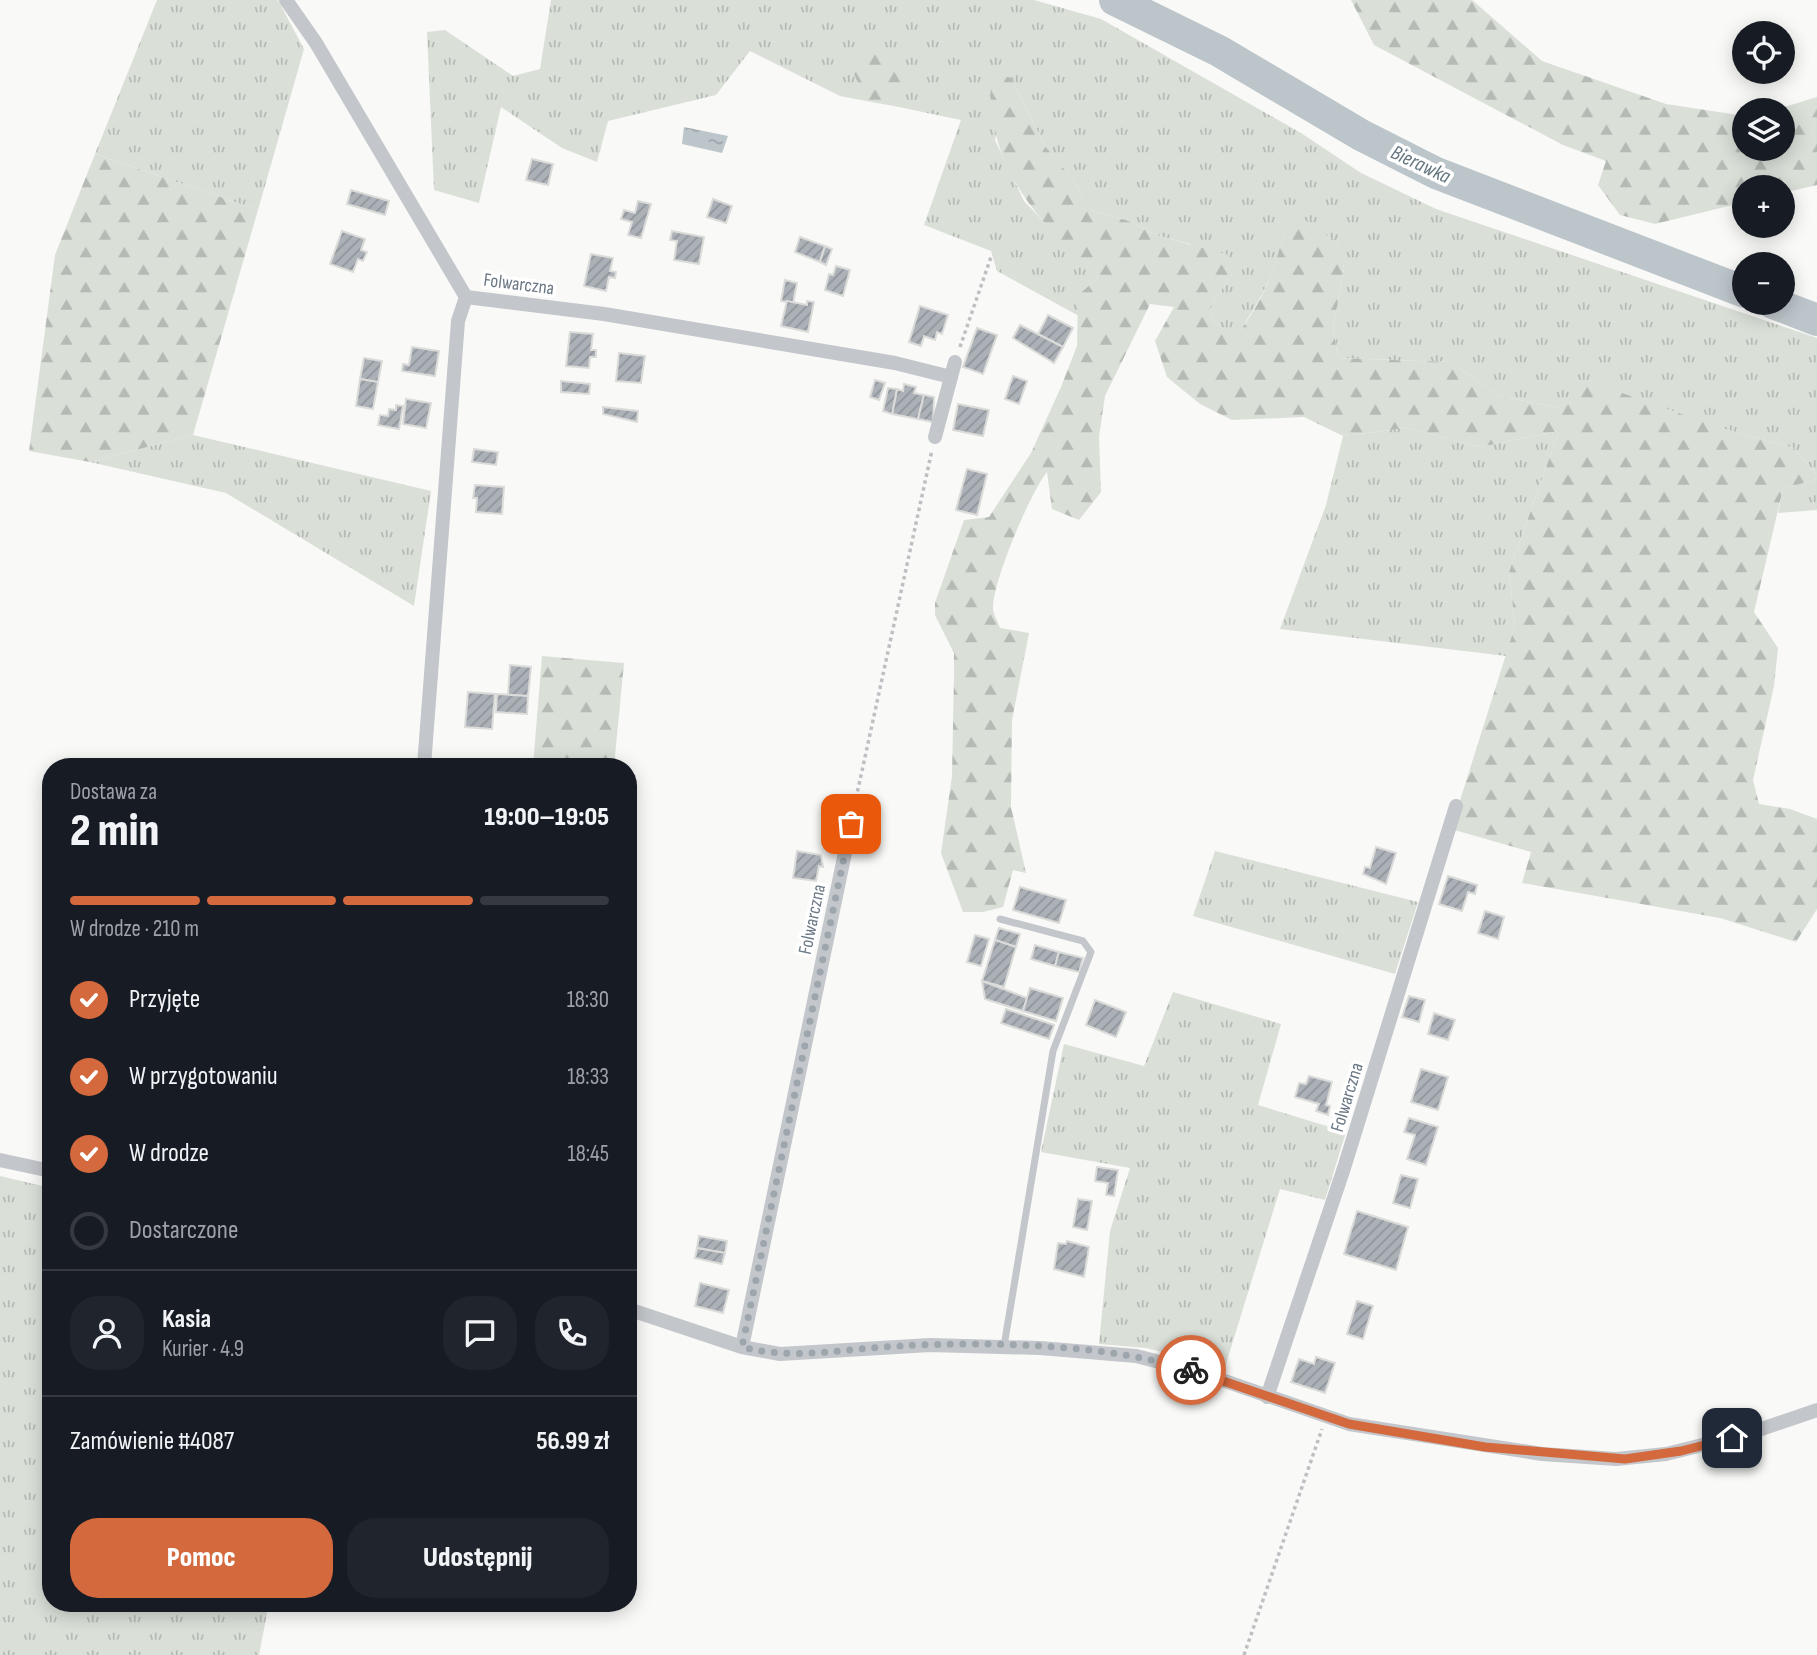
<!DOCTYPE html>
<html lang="pl">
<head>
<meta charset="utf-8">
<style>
	body { margin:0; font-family:"Sofia Sans Condensed",sans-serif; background:#20242c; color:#f1f3f6; height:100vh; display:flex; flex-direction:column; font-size:26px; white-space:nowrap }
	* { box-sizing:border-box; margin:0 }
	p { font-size:23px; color:#9ea1a6 }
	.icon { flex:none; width:38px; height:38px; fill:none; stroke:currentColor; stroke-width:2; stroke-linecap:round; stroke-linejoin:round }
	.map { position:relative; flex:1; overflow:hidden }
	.details { position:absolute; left:42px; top:758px; width:595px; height:854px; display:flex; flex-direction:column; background:#171b24; border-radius:28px; box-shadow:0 4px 18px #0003 }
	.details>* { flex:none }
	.tools { position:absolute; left:1732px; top:21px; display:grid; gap:14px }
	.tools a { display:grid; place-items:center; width:63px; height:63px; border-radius:50%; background:#171b24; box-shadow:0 4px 18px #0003; font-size:35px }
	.pin { position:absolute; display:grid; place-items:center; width:60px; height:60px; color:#fff; margin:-30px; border-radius:14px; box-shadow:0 4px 10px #0006 }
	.courier { position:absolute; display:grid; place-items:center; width:70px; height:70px; margin:-35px; border:5px solid #d3693d; border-radius:50%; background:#fff; color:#222; box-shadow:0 2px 9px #0007 }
	.summary em { font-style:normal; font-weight:800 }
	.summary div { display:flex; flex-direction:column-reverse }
	.summary { display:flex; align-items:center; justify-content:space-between; height:119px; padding:0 28px }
	h1 { font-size:46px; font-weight:800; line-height:52px }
	.bar { display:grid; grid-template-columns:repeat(4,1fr); gap:10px 7px; align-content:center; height:84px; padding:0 28px }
	.bar i { height:9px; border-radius:5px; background:#363941 }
	.bar .on { background:#d3693d }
	.bar p { grid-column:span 4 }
	.line { display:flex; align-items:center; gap:18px; padding:0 28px; border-top:2px solid #363941 }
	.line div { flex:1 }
	.round { display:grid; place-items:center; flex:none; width:74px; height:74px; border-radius:28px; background:#20242c }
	ol { padding:0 28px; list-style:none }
	li { display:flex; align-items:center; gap:21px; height:77px }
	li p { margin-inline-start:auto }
	li .icon { padding:7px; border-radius:50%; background:#d3693d; color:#fff; stroke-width:4 }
	li:last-child { color:#9ea1a6 }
	li i { width:38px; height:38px; border:4px solid #363941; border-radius:50% }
	.action { display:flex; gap:14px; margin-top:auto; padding:14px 28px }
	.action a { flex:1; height:80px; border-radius:28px; background:#d3693d; color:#fff; font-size:28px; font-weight:800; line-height:80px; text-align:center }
	.action a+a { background:#20242c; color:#f1f3f6 }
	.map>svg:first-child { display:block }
	.grass { fill:url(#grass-tufts) }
	.forest { fill:url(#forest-firs) }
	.water { fill:url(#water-ripples) }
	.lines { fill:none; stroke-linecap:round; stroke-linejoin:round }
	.river { stroke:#bcc5ca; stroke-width:32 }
	.building { fill:url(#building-hatch); stroke:#dbdbd9; stroke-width:2 }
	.path { stroke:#bdbfc2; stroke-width:3.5; stroke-dasharray:3.5 3.5; stroke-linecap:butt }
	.lane { stroke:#c3c6ca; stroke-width:7 }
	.street { stroke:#c3c6ca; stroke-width:14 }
	.done { stroke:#9da5ad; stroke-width:7; stroke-dasharray:0 12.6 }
	.route { stroke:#d3693d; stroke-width:9 }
	.labels { text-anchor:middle; stroke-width:7; stroke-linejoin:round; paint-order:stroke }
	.street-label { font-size:19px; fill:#6b7885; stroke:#fff }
	.water-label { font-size:21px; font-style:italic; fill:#677780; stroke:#fff }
</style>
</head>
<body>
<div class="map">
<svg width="1817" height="1655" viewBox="0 0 1817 1655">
	<defs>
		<pattern id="grass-tufts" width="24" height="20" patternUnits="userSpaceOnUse" patternTransform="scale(1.75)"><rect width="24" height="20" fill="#dadfd8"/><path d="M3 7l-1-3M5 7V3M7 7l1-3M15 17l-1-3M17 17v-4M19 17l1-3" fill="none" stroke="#b5bab5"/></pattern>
		<pattern id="forest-firs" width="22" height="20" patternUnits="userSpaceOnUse" patternTransform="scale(1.75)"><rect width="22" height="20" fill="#dadfd8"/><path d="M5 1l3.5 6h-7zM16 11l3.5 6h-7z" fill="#b5bab5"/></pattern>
		<pattern id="water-ripples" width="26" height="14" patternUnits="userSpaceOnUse" patternTransform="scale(1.75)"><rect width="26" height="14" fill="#bcc5ca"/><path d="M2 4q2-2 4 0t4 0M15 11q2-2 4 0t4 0" fill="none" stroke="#9da5aa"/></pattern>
		<pattern id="building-hatch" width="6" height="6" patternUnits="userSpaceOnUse" patternTransform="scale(1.75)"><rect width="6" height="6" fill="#abb1b7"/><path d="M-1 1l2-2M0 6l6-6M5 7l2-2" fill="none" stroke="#8f959a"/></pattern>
	</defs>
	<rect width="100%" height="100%" fill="#f9f9f7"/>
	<!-- grass -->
	<g class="grass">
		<path d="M157,0H278L304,49L258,210L95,154Z"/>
		<path d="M551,0H1034L1101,19L1301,133L1361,173L1436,209L1817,338V475L1794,448L1724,429L1560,408L1500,396L1451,362L1338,358L1333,328L1344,268L1337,242L1284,231C1274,277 1261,299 1235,338L1214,321L1210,307L1232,274L1190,244L1159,236L1126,220L1092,211L1073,180L1045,146L1011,78L995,140L1024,201L1098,278L1078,295L1079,316L997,271L991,251L924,225L961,120L894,106L907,84L849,60L866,101L840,96L750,51L716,95L608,121L597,162L562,148L501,107L479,203L434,190L427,32L445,30L513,76L540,69Z"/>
		<path d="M1407,428L1480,447L1559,431L1509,572L1515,626L1506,656L1280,629L1326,505L1343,436Z"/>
		<path d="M193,435L431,491L414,606L226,493L90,462Z"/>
		<path d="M1817,479V510L1778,513L1783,489Z"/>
		<path d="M1215,851L1418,902L1395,974L1193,916Z"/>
		<path d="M1173,992L1281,1024L1258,1105L1346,1132L1325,1200L1280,1189L1225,1367L1146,1348L1099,1344L1110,1231L1130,1168L1041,1152L1064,1044L1144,1066Z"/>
		<path d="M0,1176L51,1188V1603H269L259,1655H0Z"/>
	</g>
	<!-- forest -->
	<g class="forest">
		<path d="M1351,0H1472L1542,61L1666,104L1745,116V149H1783V110H1775L1817,97V185L1783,193V187H1745V202L1655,224L1620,215L1598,185L1606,161L1563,145L1374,45Z"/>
		<path d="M869,42L917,73L894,106L866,101L848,60Z"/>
		<path d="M991,72L1011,78L1045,146L1073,180L1092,211L1126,220L1159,236L1229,255L1232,274L1210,307L1214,321L1235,337C1261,305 1275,271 1284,231L1305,220L1337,242L1341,255L1344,268L1333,328L1338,358L1451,362L1500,396L1560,408L1588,381L1724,429L1794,448L1817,475V479L1783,489L1754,612L1778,648L1774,686L1753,780L1759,804L1790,809L1817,819V909L1796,942L1720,918L1522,883L1531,852L1451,829L1515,626L1509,572L1559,431L1480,447L1407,428L1343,436L1304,417L1232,420L1200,404L1167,377L1155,341L1174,307L1150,304L1105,396L1099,437L1101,492L1079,520L1052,509L1047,472C1030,493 993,581 993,608C993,614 998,622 1000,628L1029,633L1012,720L1011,807L1026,873L1013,870L1003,907L983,912H963L941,853L952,776L954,676V653L935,615V603L964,520L989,517L1031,453L1061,387L1077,346L1078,295L1098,278C1035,216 985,168 991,72Z"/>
		<path d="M95,154L258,210L193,435L90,462L29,451L55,255Z"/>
		<path d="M542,656L624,663L614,766H533Z"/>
	</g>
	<!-- water -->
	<path class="water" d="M684,127L728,136L722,153L682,144Z"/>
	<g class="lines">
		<!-- river -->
		<g class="river">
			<path d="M1115,0L1219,51L1361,135L1436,173L1745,292"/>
			<path d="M1773,303L1817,320"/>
		</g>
	</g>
	<!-- building -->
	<g class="building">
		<path d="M532,159L553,164L548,185L526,180Z"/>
		<path d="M351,190L389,201L385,215L347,204Z"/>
		<path d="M713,199L732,206L726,223L707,217Z"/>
		<path d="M638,201L651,204L641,238L628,235L632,222L621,219L624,210L635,213Z"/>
		<path d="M342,231L365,239L361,250L367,252L363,261L358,259L353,272L330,264Z"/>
		<path d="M672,231L704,237L699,264L674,260L677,241L670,240Z"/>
		<path d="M800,237L825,246L820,262L795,252Z"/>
		<path d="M825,246L832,249L826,265L820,262Z"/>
		<path d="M591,254L613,258L610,271L616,272L615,278L609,277L606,291L584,286Z"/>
		<path d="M836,266L850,270L843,296L825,290L829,274L833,275Z"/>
		<path d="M785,280L797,283L793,303L781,301Z"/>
		<path d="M807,301L814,302L808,332L781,326L787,301L807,305Z"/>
		<path d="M920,306L948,315L942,334L937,332L935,340L924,336L921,346L909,342Z"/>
		<path d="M1048,315L1073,328L1063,347L1038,334Z"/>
		<path d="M1020,325L1063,347L1054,363L1013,338Z"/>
		<path d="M977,328L997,335L983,374L963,367Z"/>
		<path d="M570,332L593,334L591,350H596V357H590L589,368L566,366Z"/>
		<path d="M412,347L439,351L435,376L402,371L403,364L409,365Z"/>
		<path d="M619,353L645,356L641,383L616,381Z"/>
		<path d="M364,358L382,361L378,382L360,379Z"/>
		<path d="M1013,376L1027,381L1019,404L1005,399Z"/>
		<path d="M360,379L378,382L373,409L356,406Z"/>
		<path d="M875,380L885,383L879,400L870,397Z"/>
		<path d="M561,381L590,384L589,394L561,392Z"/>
		<path d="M904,384L916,387L914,393L924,395L918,419L892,414L897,389L903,391Z"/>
		<path d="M888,388L897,389L892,414L883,411Z"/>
		<path d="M924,395L934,397L933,422L918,419Z"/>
		<path d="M406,399L431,403L426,428L403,424Z"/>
		<path d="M958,404L989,410L983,436L953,430Z"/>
		<path d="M396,405L403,406L399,429L378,425L380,415L388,416L389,409L396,410Z"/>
		<path d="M603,407L638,411L637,422L603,414Z"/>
		<path d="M474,449L498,452L496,465L472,462Z"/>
		<path d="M967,469L987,474L977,515L956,510Z"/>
		<path d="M475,485L504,487L502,514L476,512L477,498H473Z"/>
		<path d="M510,665L531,667L528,696L508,695Z"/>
		<path d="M468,692L495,694L492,729L465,727Z"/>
		<path d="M497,694L528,696L527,714L496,712Z"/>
		<path d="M1376,847L1396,853L1386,884L1363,874L1365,867L1370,868Z"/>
		<path d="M797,851L821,855L823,867L819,866L816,881L793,878Z"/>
		<path d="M1448,876L1477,885L1475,894L1468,892L1462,911L1439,904Z"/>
		<path d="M1020,887L1066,900L1059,923L1013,910Z"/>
		<path d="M1485,911L1504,917L1498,939L1478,933Z"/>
		<path d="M999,928L1020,934L1016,947L995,940Z"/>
		<path d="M975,935L989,939L981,966L967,962Z"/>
		<path d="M995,940L1016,947L1004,987L982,981Z"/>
		<path d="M1035,945L1059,952L1055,966L1031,959Z"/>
		<path d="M1059,952L1083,958L1079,972L1055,966Z"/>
		<path d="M982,981L1027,998L1023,1011L985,999Z"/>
		<path d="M1030,988L1063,998L1056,1021L1023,1011Z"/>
		<path d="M1409,996L1425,1000L1419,1022L1402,1017Z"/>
		<path d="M1095,1000L1126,1012L1116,1037L1086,1025Z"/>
		<path d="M1006,1009L1054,1025L1049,1039L1001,1023Z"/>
		<path d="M1434,1013L1455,1020L1448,1040L1428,1034Z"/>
		<path d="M1421,1069L1448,1077L1438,1110L1411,1102Z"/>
		<path d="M1309,1076L1332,1082L1326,1105L1330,1106L1328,1115L1316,1111L1319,1104L1295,1097L1299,1083L1306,1084Z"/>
		<path d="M1409,1118L1438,1127L1426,1165L1407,1159L1415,1135L1404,1132Z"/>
		<path d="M1097,1167L1118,1170L1114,1196L1106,1195L1108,1183L1095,1181Z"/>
		<path d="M1401,1175L1418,1179L1410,1208L1393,1203Z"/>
		<path d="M1078,1199L1092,1201L1087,1230L1073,1227Z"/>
		<path d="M1357,1211L1408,1227L1396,1270L1344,1254Z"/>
		<path d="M699,1236L727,1241L725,1253L697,1248Z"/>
		<path d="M1067,1241L1089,1247L1084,1277L1054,1269L1058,1243L1066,1244Z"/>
		<path d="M697,1248L725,1253L722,1264L695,1258Z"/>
		<path d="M700,1283L729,1290L723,1313L695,1306Z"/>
		<path d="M1357,1301L1373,1306L1363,1339L1347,1334Z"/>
		<path d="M1316,1357L1335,1363L1325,1393L1291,1382L1299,1359L1314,1364Z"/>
	</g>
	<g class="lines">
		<!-- path -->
		<g class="path">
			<path d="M960,347L991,257"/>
			<path d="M853,812L932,450"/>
			<path d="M1244,1655L1322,1429"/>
		</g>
		<!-- lane -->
		<path class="lane" d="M1000,919L1083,941L1091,952L1053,1051L1004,1346"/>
		<!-- street -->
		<g class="street">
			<path d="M286,0L316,43L466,297"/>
			<path d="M935,437L955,362"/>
			<path d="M424,766L458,321L466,297L604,314L895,363L951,377"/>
			<path d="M0,1160L51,1171"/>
			<path d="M628,1309L742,1347L780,1354L930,1345L1040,1348L1136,1356L1199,1372L1349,1424L1542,1454L1616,1459L1666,1454L1747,1434L1817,1410"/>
			<path d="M742,1347L851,824"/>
			<path d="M1267,1397L1344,1168L1456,806"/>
		</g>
	</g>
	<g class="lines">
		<!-- done -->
		<path class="done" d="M851,824L742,1347C795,1361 847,1348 900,1346C990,1341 1105,1344 1191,1370"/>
		<!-- route -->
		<path class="route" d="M1191,1370L1349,1424L1485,1447L1625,1459L1681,1451L1732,1438"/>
	</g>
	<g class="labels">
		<!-- street labels -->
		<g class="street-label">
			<text transform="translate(519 283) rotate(7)" y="7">Folwarczna</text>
			<text transform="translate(811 919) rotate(-78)" y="7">Folwarczna</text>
			<text transform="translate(1346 1097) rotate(-73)" y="7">Folwarczna</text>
		</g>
		<!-- water labels -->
		<g class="water-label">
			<text transform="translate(1421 164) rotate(25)" y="7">Bierawka</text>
		</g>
	</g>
</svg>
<div class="tools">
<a><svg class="icon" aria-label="locate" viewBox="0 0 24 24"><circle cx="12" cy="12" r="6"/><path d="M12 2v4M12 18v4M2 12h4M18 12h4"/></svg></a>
<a><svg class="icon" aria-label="layers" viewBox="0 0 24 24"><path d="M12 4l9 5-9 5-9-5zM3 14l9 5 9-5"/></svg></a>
<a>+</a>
<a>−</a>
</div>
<div class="pin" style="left:851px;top:824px;background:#ea580c"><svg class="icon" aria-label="bag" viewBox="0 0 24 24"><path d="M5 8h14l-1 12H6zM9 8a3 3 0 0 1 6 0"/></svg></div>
<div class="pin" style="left:1732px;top:1438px;background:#1f2937"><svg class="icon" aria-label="home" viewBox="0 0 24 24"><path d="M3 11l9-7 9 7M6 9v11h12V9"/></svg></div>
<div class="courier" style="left:1191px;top:1370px"><svg class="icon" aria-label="bike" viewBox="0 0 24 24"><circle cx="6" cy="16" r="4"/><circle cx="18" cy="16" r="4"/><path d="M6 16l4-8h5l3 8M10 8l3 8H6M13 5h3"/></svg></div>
<section class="details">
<div class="summary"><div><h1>2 min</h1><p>Dostawa za</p></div><em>19:00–19:05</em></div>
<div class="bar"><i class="on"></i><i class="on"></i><i class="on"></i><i></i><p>W drodze · 210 m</p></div>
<ol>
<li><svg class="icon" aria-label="check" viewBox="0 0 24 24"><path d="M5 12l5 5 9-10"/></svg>Przyjęte<p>18:30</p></li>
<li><svg class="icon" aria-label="check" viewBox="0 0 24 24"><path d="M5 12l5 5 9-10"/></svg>W przygotowaniu<p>18:33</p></li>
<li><svg class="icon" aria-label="check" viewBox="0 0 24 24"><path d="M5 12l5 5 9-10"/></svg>W drodze<p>18:45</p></li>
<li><i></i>Dostarczone</li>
</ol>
<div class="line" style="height:126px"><a class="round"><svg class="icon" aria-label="person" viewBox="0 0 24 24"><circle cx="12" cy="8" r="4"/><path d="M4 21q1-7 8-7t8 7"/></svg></a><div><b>Kasia</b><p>Kurier · 4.9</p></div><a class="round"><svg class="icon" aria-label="chat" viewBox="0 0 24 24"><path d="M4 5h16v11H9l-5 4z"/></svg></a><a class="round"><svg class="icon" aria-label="phone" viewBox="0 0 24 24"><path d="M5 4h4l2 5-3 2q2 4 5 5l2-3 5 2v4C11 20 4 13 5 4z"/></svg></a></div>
<div class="line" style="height:91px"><div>Zamówienie #4087</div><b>56.99 zł</b></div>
<div class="action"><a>Pomoc</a><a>Udostępnij</a></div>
</section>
</div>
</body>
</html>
